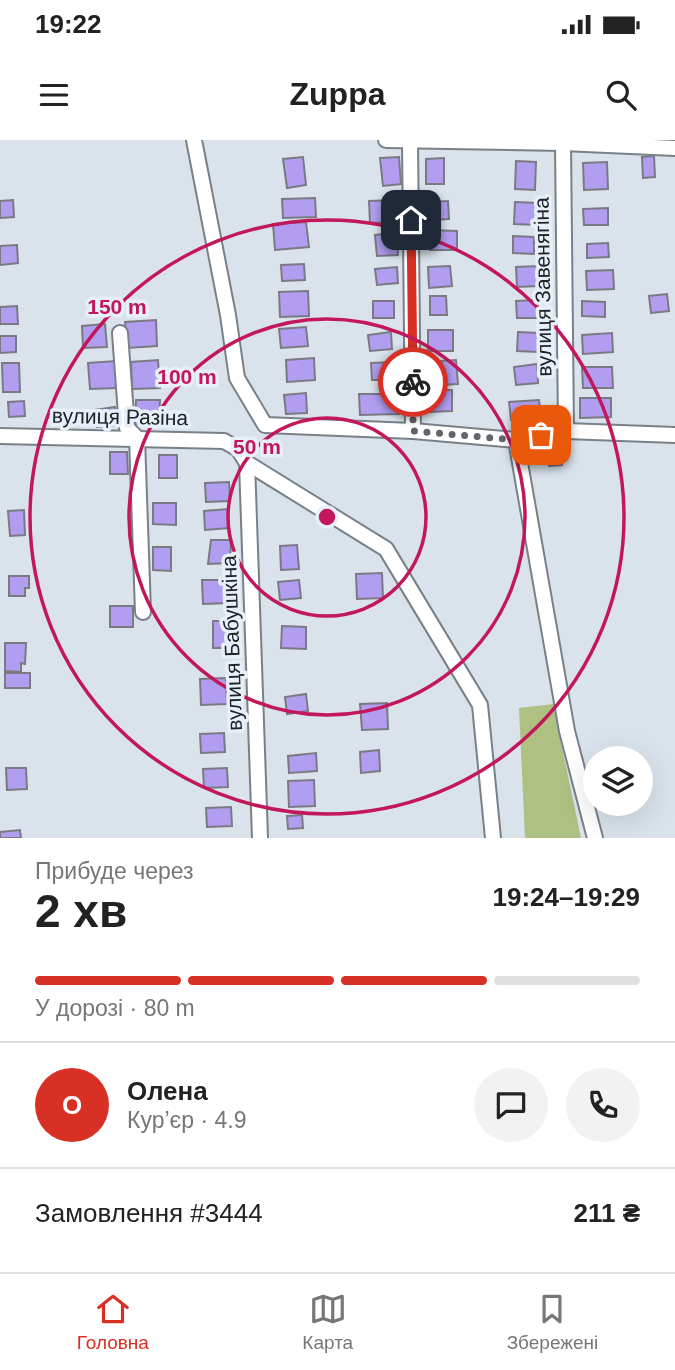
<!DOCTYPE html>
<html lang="uk">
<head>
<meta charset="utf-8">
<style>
	body { margin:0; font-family:Helvetica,sans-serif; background:#f2f2f2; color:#222; height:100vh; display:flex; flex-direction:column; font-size:26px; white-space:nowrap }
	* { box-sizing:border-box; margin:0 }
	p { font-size:23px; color:#767676 }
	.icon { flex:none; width:38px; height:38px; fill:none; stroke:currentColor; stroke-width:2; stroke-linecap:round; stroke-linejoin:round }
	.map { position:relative; height:698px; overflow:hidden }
	.panel { display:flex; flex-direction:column; background:#fff; flex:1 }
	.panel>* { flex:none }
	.buttons { position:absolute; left:583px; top:606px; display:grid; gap:14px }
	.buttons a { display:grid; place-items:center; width:70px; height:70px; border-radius:50%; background:#fff; box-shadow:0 7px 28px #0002; font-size:35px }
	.pin { position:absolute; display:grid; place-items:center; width:60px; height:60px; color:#fff; margin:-30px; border-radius:14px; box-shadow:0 4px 10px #0006 }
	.courier { position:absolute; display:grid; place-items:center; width:70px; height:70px; margin:-35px; border:5px solid #d93025; border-radius:50%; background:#fff; color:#222; box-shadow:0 2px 9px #0007 }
	.headline em { font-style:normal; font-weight:600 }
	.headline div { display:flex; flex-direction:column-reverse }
	.headline { display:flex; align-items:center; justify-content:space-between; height:119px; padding:0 35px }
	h1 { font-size:46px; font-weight:600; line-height:52px }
	.bar { display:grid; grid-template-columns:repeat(4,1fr); gap:10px 7px; align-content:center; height:84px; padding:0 35px }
	.bar i { height:9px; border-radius:5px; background:#e0e0e0 }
	.bar .on { background:#d93025 }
	.bar p { grid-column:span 4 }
	.line { display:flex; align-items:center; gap:18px; padding:0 35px; border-top:2px solid #e0e0e0 }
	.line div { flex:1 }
	.round { display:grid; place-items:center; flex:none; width:74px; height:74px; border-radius:37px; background:#f2f2f2 }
	.status { display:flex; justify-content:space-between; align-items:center; height:49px; padding:0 35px; background:#fff; direction:ltr }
	.status svg { height:19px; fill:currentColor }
	header { display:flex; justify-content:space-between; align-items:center; height:91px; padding:0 35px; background:#fff; font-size:32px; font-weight:600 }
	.tab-bar { display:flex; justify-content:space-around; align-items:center; height:98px; border-top:2px solid #e0e0e0; background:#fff; font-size:19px; color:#767676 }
	.tab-bar a { display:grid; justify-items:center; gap:4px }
	.tab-bar .on { color:#d93025 }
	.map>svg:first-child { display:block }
	.green { fill:#afc083 }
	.building { fill:#b19ef1; stroke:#7b7984; stroke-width:2 }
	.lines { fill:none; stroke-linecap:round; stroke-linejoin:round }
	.minor-casing { stroke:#788088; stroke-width:18 }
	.minor { stroke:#fff; stroke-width:14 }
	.done { stroke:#61666b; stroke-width:7; stroke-dasharray:0 12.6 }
	.route { stroke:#d93025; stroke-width:9 }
	.ring { fill:none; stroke:#c2185b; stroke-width:3.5 }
	.labels { text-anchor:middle; stroke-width:7; stroke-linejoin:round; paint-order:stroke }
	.street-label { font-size:21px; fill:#202326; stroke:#e7f0f9 }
	.centre { fill:#c2185b; stroke:#e7f0f9; stroke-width:3.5 }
	.ring-label { font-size:21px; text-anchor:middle; font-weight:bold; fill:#c2185b; stroke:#e7f0f9; stroke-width:7; stroke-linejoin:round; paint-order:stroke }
</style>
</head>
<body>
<div class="status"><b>19:22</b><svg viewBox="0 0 49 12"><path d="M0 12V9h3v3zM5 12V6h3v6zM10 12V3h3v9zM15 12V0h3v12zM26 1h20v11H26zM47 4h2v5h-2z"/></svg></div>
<header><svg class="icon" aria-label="menu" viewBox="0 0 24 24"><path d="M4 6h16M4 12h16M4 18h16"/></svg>Zuppa<svg class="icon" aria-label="search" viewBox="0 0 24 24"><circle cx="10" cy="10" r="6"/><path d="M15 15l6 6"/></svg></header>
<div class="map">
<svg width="675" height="698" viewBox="0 0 675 698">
	<rect width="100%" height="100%" fill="#dae3ec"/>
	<!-- green -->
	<path class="green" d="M553,564L581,698H525L519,568Z"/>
	<!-- building -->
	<g class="building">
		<path d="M654,16L655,37L643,38L642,17Z"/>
		<path d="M303,17L306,45L287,48L283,19Z"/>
		<path d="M399,17L401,44L383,46L380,18Z"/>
		<path d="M444,18V44H426V19Z"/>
		<path d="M516,21L536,22L535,50L515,49Z"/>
		<path d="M607,22L608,49L584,50L583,23Z"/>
		<path d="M315,58L316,77L283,78L282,59Z"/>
		<path d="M13,60L14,77L0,78V61Z"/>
		<path d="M394,60V82L370,83L369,61Z"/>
		<path d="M448,61L449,79L430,80L429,62Z"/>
		<path d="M515,62L538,63L537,85L514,84Z"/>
		<path d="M608,68V85H584L583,69Z"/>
		<path d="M306,82L309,107L275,110L273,84Z"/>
		<path d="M431,90L457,91V110H430Z"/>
		<path d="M397,93L398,115L377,116L375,95Z"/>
		<path d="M513,96L534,97V114L513,113Z"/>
		<path d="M608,103L609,117L587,118V104Z"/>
		<path d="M17,105L18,123L0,125V106Z"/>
		<path d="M304,124L305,140L282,141L281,125Z"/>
		<path d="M450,126L452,146L429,148L428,127Z"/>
		<path d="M538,126V146L517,147L516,127Z"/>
		<path d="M397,127L398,143L377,145L375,129Z"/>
		<path d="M613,130L614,149L587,150L586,131Z"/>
		<path d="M308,151L309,176L280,177L279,152Z"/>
		<path d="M667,154L669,171L651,173L649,156Z"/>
		<path d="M430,156H446L447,175H430Z"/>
		<path d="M538,160V178H517L516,161Z"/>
		<rect x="373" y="161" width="21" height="17"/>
		<path d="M582,161L605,162V177L582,176Z"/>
		<path d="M17,166L18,184H0V167Z"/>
		<path d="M156,180L157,206L127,208L125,182Z"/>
		<path d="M105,184L107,207L83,208L82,186Z"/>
		<path d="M306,187L308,206L281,208L279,189Z"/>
		<rect x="428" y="190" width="25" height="21"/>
		<path d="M391,192L392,209L370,211L368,195Z"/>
		<path d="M518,192L539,193L538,212L517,211Z"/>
		<path d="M612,193L613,212L583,214L582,195Z"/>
		<path d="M0,196H16V212L0,213Z"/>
		<path d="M314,218L315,240L287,242L286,220Z"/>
		<path d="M158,220L160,248L132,249L131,222Z"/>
		<path d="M456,220L458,244L426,246L424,222Z"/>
		<path d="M116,221L118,248L90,249L88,223Z"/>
		<path d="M394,222V240H372L371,223Z"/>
		<path d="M2,223H19L20,252H3Z"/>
		<path d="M537,224L538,243L516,245L514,227Z"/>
		<path d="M582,227H612L613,248H583Z"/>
		<path d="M427,250H452V271L427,272Z"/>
		<path d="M306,253L307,273L286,274L284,255Z"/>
		<path d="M359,254H399V274L360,275Z"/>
		<path d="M580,258H611V277L580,278Z"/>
		<path d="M136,260H160L159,285L135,284Z"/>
		<path d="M539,260L541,278L511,280L509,262Z"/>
		<path d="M24,261L25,276L9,277L8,262Z"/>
		<path d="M115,267L118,285L97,287L94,270Z"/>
		<path d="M561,308L562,325L549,326L548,309Z"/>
		<path d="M110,312H127L128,334H110Z"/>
		<rect x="159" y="315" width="18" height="23"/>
		<path d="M229,342L230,361L206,362L205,343Z"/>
		<path d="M153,363H176V385L153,384Z"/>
		<path d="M228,369L229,388L205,390L204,371Z"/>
		<path d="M24,370L25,395L10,396L8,371Z"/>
		<path d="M211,400H231L230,423L208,424Z"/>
		<path d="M297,405L299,429L281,430L280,406Z"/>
		<path d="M153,407H171V431L153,430Z"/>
		<path d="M382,433L383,458L357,459L356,434Z"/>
		<path d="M9,436H29V448H25V456H9Z"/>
		<path d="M202,440H230V463L203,464Z"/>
		<path d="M299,440L301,458L280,460L278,442Z"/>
		<rect x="110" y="466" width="23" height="21"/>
		<rect x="213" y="481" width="22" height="27"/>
		<path d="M282,486L306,487V509L281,508Z"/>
		<path d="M5,503H26L25,524L21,523V532L5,531Z"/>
		<rect x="5" y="533" width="25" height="15"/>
		<path d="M226,538L227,564L201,565L200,539Z"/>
		<path d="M306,554L308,571L287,574L285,557Z"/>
		<path d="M387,563L388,589L362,590L360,564Z"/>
		<path d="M224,593L225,612L201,613L200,594Z"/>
		<path d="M379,610L380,631L361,633L360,612Z"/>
		<path d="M316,613L317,631L289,633L288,616Z"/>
		<path d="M6,628H26L27,649L7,650Z"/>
		<path d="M227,628L228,647L204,648L203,629Z"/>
		<path d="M314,640L315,666L289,667L288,641Z"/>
		<path d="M231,667L232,686L207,687L206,668Z"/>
		<path d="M302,675L303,688L288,689L287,676Z"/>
		<path d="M20,690L21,698H0V692Z"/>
	</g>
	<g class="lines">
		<!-- minor casing -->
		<g class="minor-casing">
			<g id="minor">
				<path d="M194,0L228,175L237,238L265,285L413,291L516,300L566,291L675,295"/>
				<path d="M386,0L563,3L675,8"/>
				<path d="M410,1L413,291"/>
				<path d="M563,3L566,291"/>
				<path d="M120,193L127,288L137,298L143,472"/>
				<path d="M0,296L224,301L238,309L247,323L260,698"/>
				<path d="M516,300L567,591L595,698"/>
				<path d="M247,323L386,409L480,565L493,698"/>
			</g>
		</g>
		<!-- minor -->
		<use href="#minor" class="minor"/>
	</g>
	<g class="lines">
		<!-- done -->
		<path class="done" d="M413,242V291L516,300L541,295"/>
		<!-- route -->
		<path class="route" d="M411,80L413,242"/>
	</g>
	<!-- distance rings -->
	<g class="ring">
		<circle cx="327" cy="377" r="99"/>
		<circle cx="327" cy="377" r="198"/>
		<circle cx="327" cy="377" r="297"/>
	</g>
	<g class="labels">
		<!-- street labels -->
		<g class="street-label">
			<text transform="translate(543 147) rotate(-91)" y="7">вулиця Завенягіна</text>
			<text transform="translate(120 277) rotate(1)" y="7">вулиця Разіна</text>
			<text transform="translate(232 503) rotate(-92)" y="7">вулиця Бабушкіна</text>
		</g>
	</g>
	<circle cx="327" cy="377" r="10" class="centre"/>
	<g class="ring-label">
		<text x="117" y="174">150 m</text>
		<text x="187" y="244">100 m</text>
		<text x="257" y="314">50 m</text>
	</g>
</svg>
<div class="buttons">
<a><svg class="icon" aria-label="layers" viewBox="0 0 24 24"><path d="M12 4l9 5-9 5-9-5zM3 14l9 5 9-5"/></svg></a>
</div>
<div class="pin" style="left:541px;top:295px;background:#ea580c"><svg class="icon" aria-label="bag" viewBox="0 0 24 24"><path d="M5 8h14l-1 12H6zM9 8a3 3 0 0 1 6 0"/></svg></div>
<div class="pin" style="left:411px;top:80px;background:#1f2937"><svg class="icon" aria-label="home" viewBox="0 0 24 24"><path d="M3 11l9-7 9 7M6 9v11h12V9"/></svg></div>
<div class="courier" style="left:413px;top:242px"><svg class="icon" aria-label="bike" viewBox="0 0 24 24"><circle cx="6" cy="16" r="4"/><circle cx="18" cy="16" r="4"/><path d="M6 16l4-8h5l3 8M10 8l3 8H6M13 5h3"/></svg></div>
</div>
<section class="panel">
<div class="headline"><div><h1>2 хв</h1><p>Прибуде через</p></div><em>19:24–19:29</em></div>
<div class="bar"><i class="on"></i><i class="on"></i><i class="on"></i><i></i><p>У дорозі · 80 m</p></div>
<div class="line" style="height:126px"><b class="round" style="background:#d93025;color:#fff">О</b><div><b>Олена</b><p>Кур’єр · 4.9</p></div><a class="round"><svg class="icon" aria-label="chat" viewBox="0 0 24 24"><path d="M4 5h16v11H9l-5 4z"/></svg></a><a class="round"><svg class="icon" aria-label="phone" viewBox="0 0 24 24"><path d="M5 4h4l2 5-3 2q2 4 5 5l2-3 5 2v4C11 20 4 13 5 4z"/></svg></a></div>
<div class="line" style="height:91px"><div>Замовлення #3444</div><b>211 ₴</b></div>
</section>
<nav class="tab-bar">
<a class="on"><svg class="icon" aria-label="home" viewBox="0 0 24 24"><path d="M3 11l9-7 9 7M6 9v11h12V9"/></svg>Головна</a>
<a><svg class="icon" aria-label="map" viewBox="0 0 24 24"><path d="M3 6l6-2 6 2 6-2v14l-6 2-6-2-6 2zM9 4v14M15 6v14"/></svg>Карта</a>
<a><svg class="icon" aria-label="saved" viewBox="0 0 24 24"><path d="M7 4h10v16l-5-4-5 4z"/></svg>Збережені</a>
</nav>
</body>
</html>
